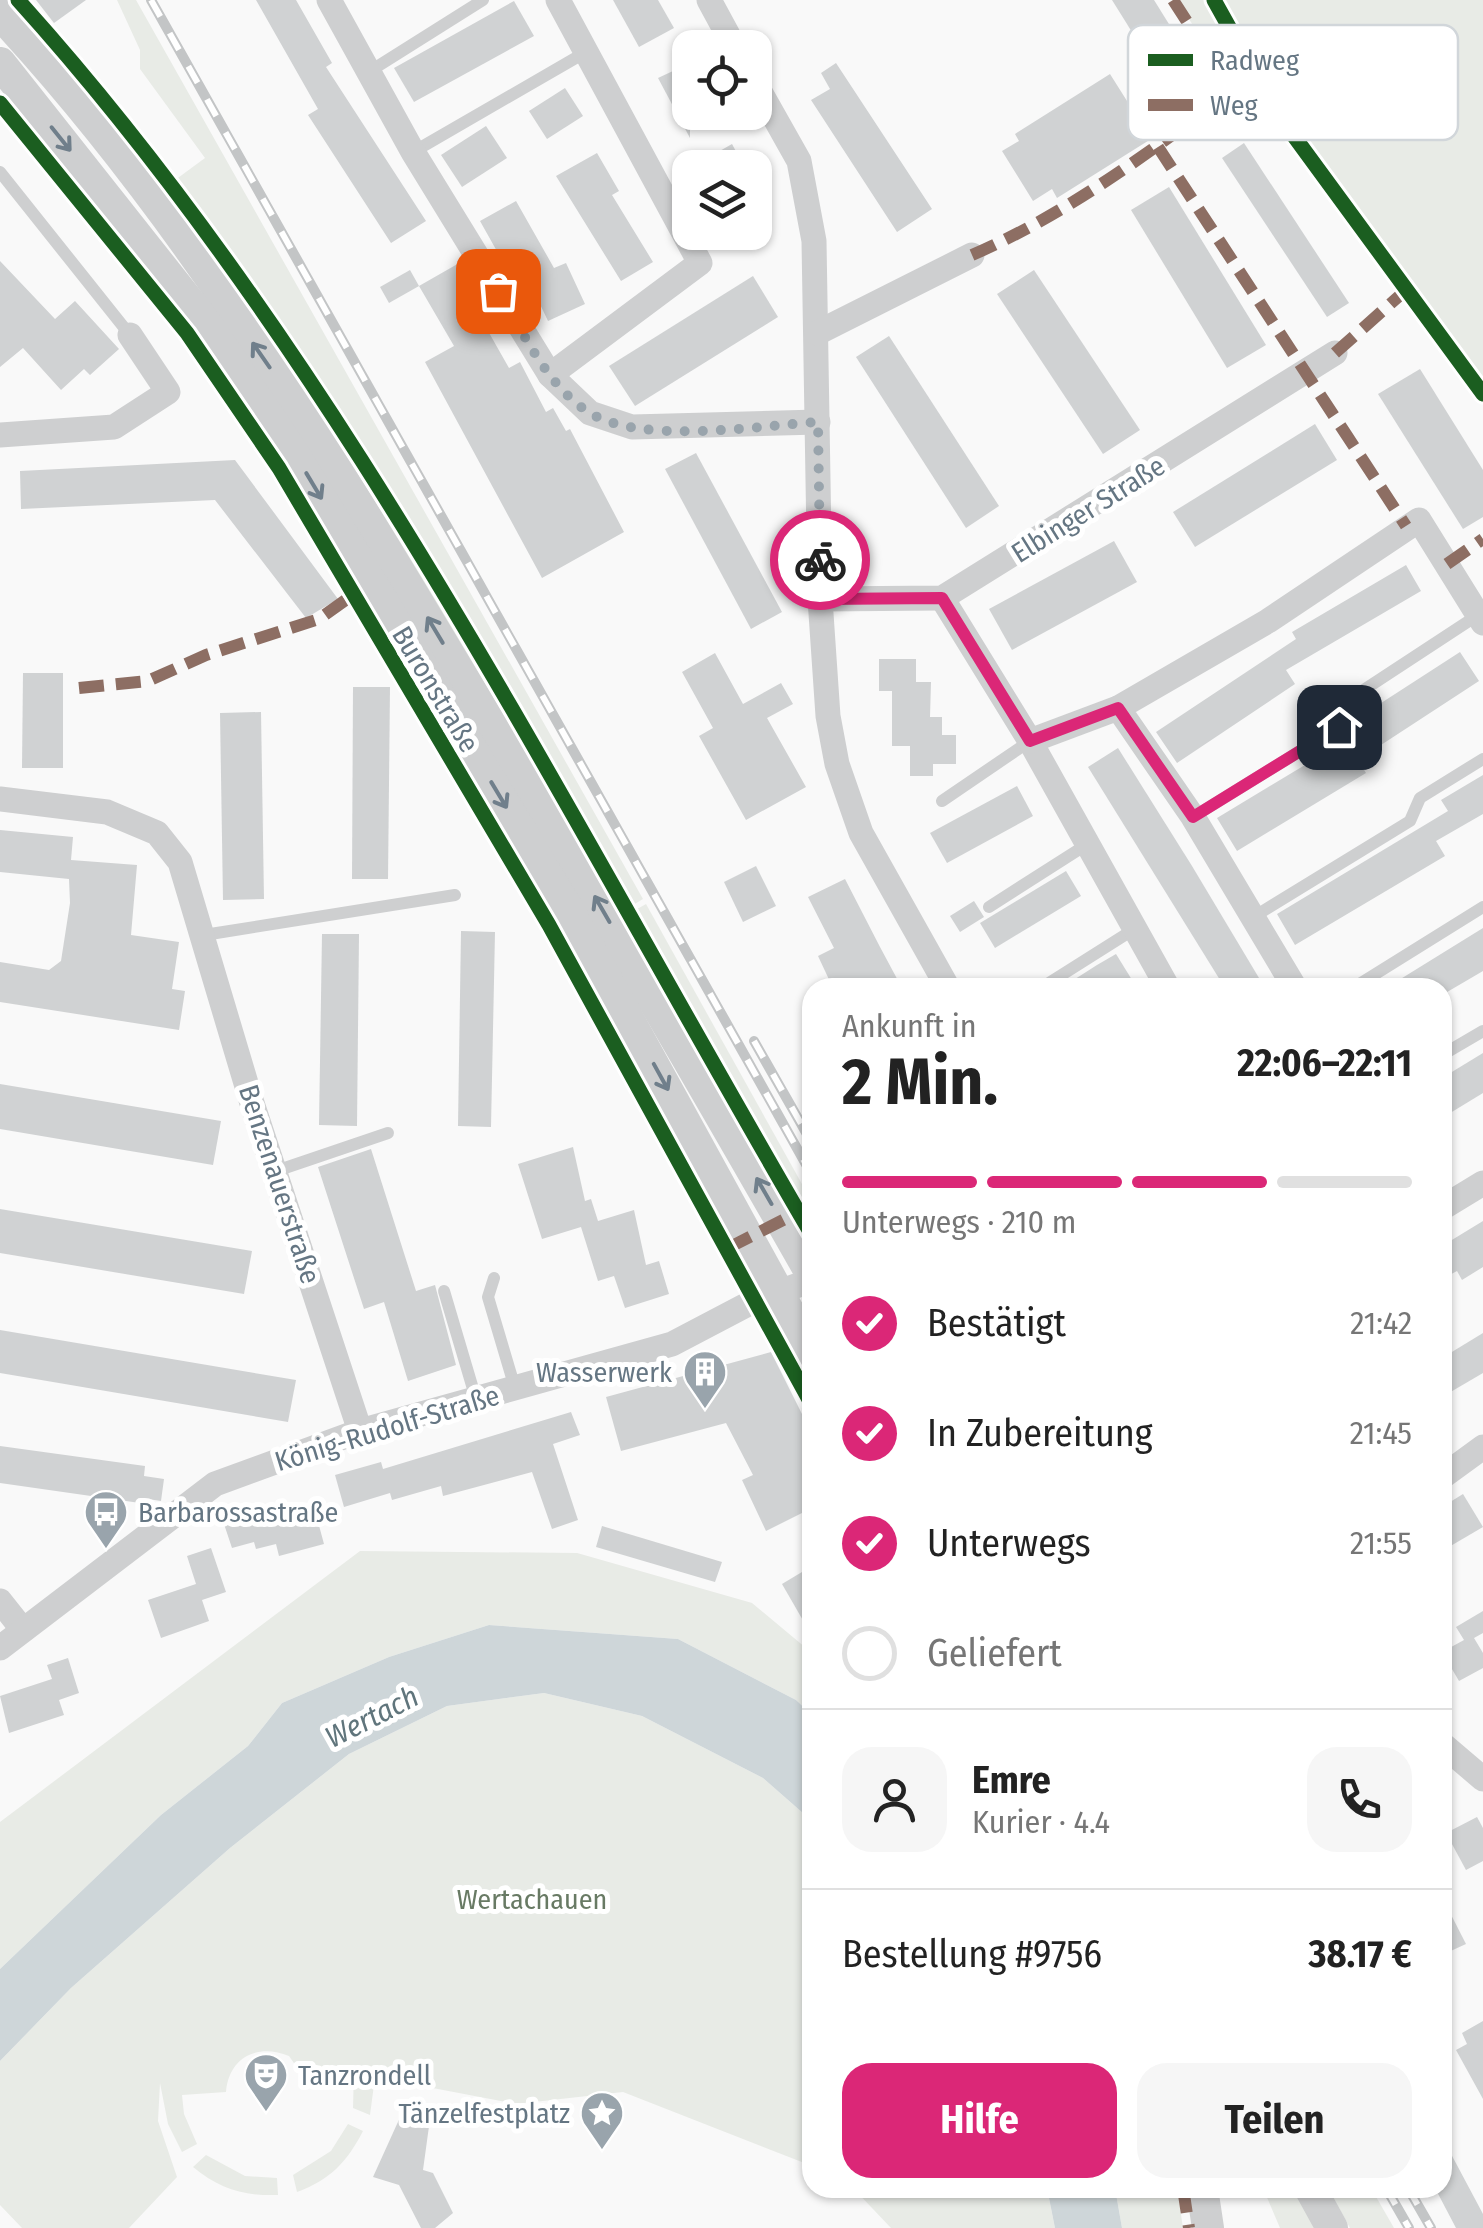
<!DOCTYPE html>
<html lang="de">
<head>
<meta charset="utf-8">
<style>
	body { margin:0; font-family:"Fira Sans Condensed",sans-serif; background:#f6f6f6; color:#222; height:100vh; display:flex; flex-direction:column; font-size:38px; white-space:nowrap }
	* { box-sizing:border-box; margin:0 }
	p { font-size:32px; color:#767676 }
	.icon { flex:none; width:55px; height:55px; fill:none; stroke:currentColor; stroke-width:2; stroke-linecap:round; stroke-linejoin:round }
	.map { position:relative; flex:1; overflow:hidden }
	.sheet { position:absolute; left:802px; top:978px; width:650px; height:1220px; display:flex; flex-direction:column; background:#fff; border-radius:30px; box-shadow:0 2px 8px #0004 }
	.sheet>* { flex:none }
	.fabs { position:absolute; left:672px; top:30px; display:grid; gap:20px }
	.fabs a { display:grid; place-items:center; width:100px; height:100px; border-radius:20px; background:#fff; box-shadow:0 2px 8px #0004; font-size:50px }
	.pin { position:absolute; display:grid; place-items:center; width:85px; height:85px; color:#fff; margin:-42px; border-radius:20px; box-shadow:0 5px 15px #0006 }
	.courier { position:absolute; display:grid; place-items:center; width:100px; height:100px; margin:-50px; border:8px solid #db2777; border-radius:50%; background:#fff; color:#222; box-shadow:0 2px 12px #0007 }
	.headline em { font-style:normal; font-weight:700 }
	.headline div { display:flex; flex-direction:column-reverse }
	.headline { display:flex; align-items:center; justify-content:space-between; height:170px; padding:0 40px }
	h1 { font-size:65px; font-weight:700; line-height:75px }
	.bar { display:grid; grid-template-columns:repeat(4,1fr); gap:15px 10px; align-content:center; height:120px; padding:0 40px }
	.bar i { height:12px; border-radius:8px; background:#e0e0e0 }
	.bar .on { background:#db2777 }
	.bar p { grid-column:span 4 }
	.line { display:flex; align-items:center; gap:25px; padding:0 40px; border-top:2px solid #e0e0e0 }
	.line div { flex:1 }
	.round { display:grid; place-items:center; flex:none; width:105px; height:105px; border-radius:30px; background:#f6f6f6 }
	ol { padding:0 40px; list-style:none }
	li { display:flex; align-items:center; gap:30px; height:110px }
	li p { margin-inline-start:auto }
	li .icon { padding:10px; border-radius:50%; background:#db2777; color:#fff; stroke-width:4 }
	li:last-child { color:#767676 }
	li i { width:55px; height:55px; border:5px solid #e0e0e0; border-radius:50% }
	.primary-button { display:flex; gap:20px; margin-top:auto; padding:20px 40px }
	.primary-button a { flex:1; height:115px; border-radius:30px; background:#db2777; color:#fff; font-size:40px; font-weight:700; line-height:115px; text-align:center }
	.primary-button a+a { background:#f6f6f6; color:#222 }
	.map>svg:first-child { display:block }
	.green { fill:#e8ebe6 }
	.water { fill:#ced6d9 }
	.building { fill:#d0d2d3 }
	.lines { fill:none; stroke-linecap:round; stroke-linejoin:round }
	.service { stroke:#cecfd0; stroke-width:12 }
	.minor { stroke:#cecfd0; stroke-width:25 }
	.tertiary { stroke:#cecfd0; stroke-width:32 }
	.rail-casing { stroke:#c3c5c6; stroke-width:10 }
	.rail { stroke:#fff; stroke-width:6; stroke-dasharray:19; stroke-linecap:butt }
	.quiet { stroke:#8d6e63; stroke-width:12; stroke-dasharray:25 12; stroke-linecap:butt }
	.cycleway-casing { stroke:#fff; stroke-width:21 }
	.cycleway { stroke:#1b5e20; stroke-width:15 }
	.oneway { stroke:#707f8b }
	.done { stroke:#99a4ac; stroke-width:10; stroke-dasharray:0 18 }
	.route { stroke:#db2777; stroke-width:12 }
	.labels { text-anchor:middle; stroke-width:10; stroke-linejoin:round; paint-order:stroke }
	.street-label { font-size:28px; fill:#657683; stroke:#fff }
	.poi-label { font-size:28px; fill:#657683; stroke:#fff; text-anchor:end }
	.park-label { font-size:28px; fill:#687a64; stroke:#fff }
	.water-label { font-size:30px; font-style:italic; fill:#60757c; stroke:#fff }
	.key { fill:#fff; stroke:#d1d6da; stroke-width:2.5 }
	.key-label { font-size:28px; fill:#657683 }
</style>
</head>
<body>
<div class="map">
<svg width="1483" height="2228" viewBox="0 0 1483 2228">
	<rect width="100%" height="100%" fill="#f9f9f9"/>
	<!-- green -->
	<g class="green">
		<path d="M3,0H14C122,119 216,251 305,385C481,651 633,932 794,1208L331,438Z"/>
		<path d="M117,0H136L643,899L628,908L466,625L352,442L171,183L205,158L140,69V50Z"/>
		<path d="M1177,0H1210L1249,73L1232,87Z"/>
		<path d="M1219,0H1483V385L1281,111Z"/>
		<path d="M646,904L812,1202V1228L630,913Z"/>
		<path d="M574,944L733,1235L728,1239L565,949Z"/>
		<path d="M360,1551L577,1553L752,1603L812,1653V1715L796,1700L678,1639L489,1625L389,1657L282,1703L248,1746L161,1815L0,1969V1822Z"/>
		<path d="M544,1693L642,1716L763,1778L812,1821V2166L623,2092L516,2104L375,2077L370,2115L353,2108L354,2070L305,2079L289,2056C258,2043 229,2057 226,2092L182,2095L184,2114L197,2144L182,2152L168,2124L160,2083L158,2121L177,2177L129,2228H22L0,2205V2061L71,1988L230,1848L349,1754L447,1706Z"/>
		<path d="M348,2124L363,2131C347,2162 330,2180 297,2192L293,2175L331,2151Z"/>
		<path d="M206,2155L245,2176L277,2178L278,2195C243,2196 220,2189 193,2167Z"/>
		<path d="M853,2188H1047L1055,2228H891Z"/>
		<path d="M1115,2188H1177L1183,2228H1122Z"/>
		<path d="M1263,2188H1298L1320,2228H1280Z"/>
		<path d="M1328,2188H1371L1394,2228H1350Z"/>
	</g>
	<!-- water -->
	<g class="water">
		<path d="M489,1625L678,1639L796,1700L812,1715V1821L763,1778L642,1716L544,1693L447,1706L349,1754L230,1848L71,1988L0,2061V1969L161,1815L248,1746L282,1703L389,1657Z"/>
		<path d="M1047,2188H1115L1122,2228H1055Z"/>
	</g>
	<!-- building -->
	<g class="building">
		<path d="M36,0H86L54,23Z"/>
		<path d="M256,0H296L332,63L326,67L426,221L391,243L308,115L318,109Z"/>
		<path d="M613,0H658L674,28L639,47Z"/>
		<path d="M1112,0H1154L1205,82L1175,101Z"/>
		<path d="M514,1L534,36L414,102L394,68Z"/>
		<path d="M690,63V138L658,78Z"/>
		<path d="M836,63L932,209L897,232L811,100L830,89L821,73Z"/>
		<path d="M1110,74L1151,139L1057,198L1052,189L1033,201L1002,151L1019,141L1015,134Z"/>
		<path d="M565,88L583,116L547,139L529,111Z"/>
		<path d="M486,126L507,158L462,187L441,155Z"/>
		<path d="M1244,143L1349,303L1327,317L1222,158Z"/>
		<path d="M732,144L745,168H690Z"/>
		<path d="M597,153L619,191L612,195L653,262L621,281L556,176Z"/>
		<path d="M1169,187L1266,345L1227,368L1131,210Z"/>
		<path d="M516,201L554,268L566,263L585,304L548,321L516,254L503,262L480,221Z"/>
		<path d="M0,261L55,319L75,301L119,349L90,375L84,369L61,390L23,348L0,367Z"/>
		<path d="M461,262L482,295L471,301L509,368L520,362L546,412L553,408L566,431L570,429L624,532L542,578L425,362L454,346L419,286Z"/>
		<path d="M410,270L419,286L389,303L380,287Z"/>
		<path d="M1034,270L1140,430L1103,454L997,294Z"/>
		<path d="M753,276L778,317L635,406L609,366Z"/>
		<path d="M889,336L999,506L966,528L856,357Z"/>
		<path d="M1420,369L1483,470V517L1463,529L1378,394Z"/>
		<path d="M1315,424L1337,460L1195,547L1173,512Z"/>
		<path d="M696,453L782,612L751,629L665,469Z"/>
		<path d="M235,460L338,599L306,618L215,500L21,509L20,471Z"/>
		<path d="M1114,541L1137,582L1012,650L989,609Z"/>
		<path d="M1406,565L1421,591L1286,670L1295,684L1177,763L1156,732L1296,639L1292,632Z"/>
		<path d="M1460,652L1479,681L1358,760L1366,773L1237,851L1217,818L1368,727L1361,716Z"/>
		<path d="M715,653L743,704L781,683L793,704L767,718L806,787L746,820L699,736L713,728L682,672Z"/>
		<path d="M879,659H916V682H931L930,717H942V735H956V764H933V776H910V746H892V691H879Z"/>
		<path d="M23,673H63V768H22Z"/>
		<path d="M353,687H390L388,879H352Z"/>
		<path d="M261,712L264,899L223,900L220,713Z"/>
		<path d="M1118,748L1192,866L1265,988H1225L1088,767Z"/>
		<path d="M1483,775V814L1436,841L1445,856L1295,945L1277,914L1448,811L1441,800Z"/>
		<path d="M1017,786L1033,816L947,863L930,833Z"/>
		<path d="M0,830L73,837L71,860L137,865L131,935L179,942L172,989L185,991L179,1030L0,1002V962L49,970L61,961L70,903L69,879L0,872Z"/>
		<path d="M756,866L776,906L743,922L724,882Z"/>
		<path d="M1066,871L1081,896L995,948L980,923Z"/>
		<path d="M845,879L880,947L902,988H833L818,956L834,948L808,897Z"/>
		<path d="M974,901L984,917L960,932L950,916Z"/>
		<path d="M1483,928V971L1442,995V988H1386Z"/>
		<path d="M461,931L495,932L491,1127L458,1126Z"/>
		<path d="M322,934H359L357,1126L319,1125Z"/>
		<path d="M1116,954L1137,988H1061L1097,965Z"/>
		<path d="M1483,1053V1093L1442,1118V1078Z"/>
		<path d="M0,1084L221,1121L213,1165L0,1129Z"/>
		<path d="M573,1147L585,1201L591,1199L598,1221L634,1210L646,1265L659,1261L669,1294L625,1308L614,1276L598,1281L581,1227L542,1239L518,1164Z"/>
		<path d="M371,1149L416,1291L435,1285L456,1365L408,1381L384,1302L364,1309L318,1167Z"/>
		<path d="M0,1209L252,1251L244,1294L0,1253Z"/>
		<path d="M1483,1221V1267L1462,1280L1457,1271L1442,1279V1246Z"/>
		<path d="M0,1330L296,1380L288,1422L0,1373Z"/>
		<path d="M1483,1333V1373L1442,1397V1358Z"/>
		<path d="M771,1352L812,1434V1508L766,1531L742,1480L753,1475L726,1423L621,1451L606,1397Z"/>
		<path d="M571,1412L580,1435L553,1444L578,1520L552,1529L532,1472L443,1496L441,1486L392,1500L390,1493L344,1507L335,1475L381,1462L383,1469Z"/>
		<path d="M0,1446L145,1466L144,1476L164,1479L161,1501L141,1498L140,1503L0,1483Z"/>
		<path d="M1463,1494L1483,1527L1442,1551V1507Z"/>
		<path d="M314,1507L324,1544L279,1556L276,1544L256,1549L254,1542L232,1548L224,1524L272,1510L274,1518Z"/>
		<path d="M602,1526L722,1562L715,1582L596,1547Z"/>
		<path d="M211,1548L226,1592L202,1600L209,1621L161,1638L148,1600L196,1584L187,1556Z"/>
		<path d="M812,1566V1636L782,1584Z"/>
		<path d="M1483,1611V1633L1474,1638L1483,1653V1668L1459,1681L1442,1652L1464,1640L1456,1627Z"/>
		<path d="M68,1658L79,1693L59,1700L64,1715L9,1733L0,1696L52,1679L47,1665Z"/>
		<path d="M1477,1817L1483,1828V1861L1466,1870L1446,1833Z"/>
		<path d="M1442,1897L1466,1944L1442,1955Z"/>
		<path d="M1483,2021V2099L1456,2050L1467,2044L1462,2033Z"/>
		<path d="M402,2113L430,2119L423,2170L433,2173L453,2213L435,2228H421L399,2185L373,2177Z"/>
		<path d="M1442,2137L1483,2214V2228H1456L1435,2188H1442Z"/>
	</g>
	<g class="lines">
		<!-- service -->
		<g class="service">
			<path d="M367,73L483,0"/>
			<path d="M413,152L586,52"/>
			<path d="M0,172L130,335"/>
			<path d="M942,801L1030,741"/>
			<path d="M1193,817L1339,727L1353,697L1478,615"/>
			<path d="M989,907L1086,845"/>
			<path d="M1255,916L1410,821L1420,798L1483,759"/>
			<path d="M204,935L455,895"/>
			<path d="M1041,988L1136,928"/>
			<path d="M1353,988L1483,907"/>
			<path d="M1442,1055L1483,1031"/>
			<path d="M276,1171L388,1133"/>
			<path d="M494,1278L488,1297L515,1388"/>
			<path d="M444,1291L476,1399"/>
		</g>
		<!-- minor -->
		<g class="minor">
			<path d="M329,0L413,152L550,375L590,413L632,427L818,422"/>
			<path d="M709,0L735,48"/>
			<path d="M755,83L799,161L814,241L820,599L828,716L837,764L861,833L948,988"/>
			<path d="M817,333L972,255"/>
			<path d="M550,375L700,263L558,0"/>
			<path d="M0,435L114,427L168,392L130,335"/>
			<path d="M942,598L1030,741L1168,988"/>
			<path d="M820,599L942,598L1335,353"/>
			<path d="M1030,741L1118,708"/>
			<path d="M0,799L107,812L157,833L180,862L251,1100L360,1431"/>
			<path d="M1295,988L1193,817L1118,708L1268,621L1419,520L1483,623"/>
			<path d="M1442,1208L1483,1183"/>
			<path d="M1442,1477L1483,1447"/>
			<path d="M0,1601L23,1630"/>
			<path d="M0,1648L215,1484L360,1431L672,1344L752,1302L812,1280"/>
			<path d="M1442,1744L1483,1779"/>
		</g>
		<!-- tertiary -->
		<g class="tertiary">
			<path d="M0,14C175,202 311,424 442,643C568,852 691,1063 812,1275"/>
			<path d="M0,63L205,322L297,459L570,913L812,1354"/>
			<path d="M1202,2188L1208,2228"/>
			<path d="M1310,2188L1332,2228"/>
		</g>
		<!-- rail casing -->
		<g class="rail-casing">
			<g id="rail">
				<path d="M151,0L812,1175"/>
				<path d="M754,1041L812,1143"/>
				<path d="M1386,2188L1409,2228"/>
				<path d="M1408,2188L1431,2228"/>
			</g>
		</g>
		<!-- rail -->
		<use href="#rail" class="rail"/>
		<!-- quiet -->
		<g class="quiet">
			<path d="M1173,0L1232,91"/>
			<path d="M1158,147L1406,526"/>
			<path d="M972,255C1076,210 1164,141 1255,74"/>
			<path d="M1335,353L1406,290"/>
			<path d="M1447,564L1483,539"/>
			<path d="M79,688L148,681L206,655L319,619L354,594"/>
			<path d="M728,1248L799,1212L796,1207"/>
			<path d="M1183,2188L1189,2228"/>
		</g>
		<!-- cycleway casing -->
		<g class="cycleway-casing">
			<g id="cycleway">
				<path d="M18,0C345,362 567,817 812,1235"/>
				<path d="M1214,0L1277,113L1483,394"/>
				<path d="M0,103L187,333L279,468L549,925L812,1405"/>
			</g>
		</g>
		<!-- cycleway -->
		<use href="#cycleway" class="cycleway"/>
	</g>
	<!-- one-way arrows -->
	<defs><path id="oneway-shaft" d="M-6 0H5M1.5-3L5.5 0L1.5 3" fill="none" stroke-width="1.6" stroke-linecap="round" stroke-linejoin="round" transform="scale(2.5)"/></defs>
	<g class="oneway">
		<use href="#oneway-shaft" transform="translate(61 139) rotate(51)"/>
		<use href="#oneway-shaft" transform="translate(261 355) rotate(-125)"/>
		<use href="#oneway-shaft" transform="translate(314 486) rotate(59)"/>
		<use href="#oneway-shaft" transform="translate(435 630) rotate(-121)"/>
		<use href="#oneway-shaft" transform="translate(499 795) rotate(59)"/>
		<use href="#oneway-shaft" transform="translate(602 909) rotate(-120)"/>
		<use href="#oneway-shaft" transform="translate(661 1077) rotate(61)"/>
		<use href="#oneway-shaft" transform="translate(764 1191) rotate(-120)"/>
	</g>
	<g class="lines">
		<!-- done -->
		<path class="done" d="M498,291C523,331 547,387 590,413C642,445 757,426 818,422L820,560"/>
		<!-- route -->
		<path class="route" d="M820,560V599L942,598L1030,741L1118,708L1193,817L1339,727"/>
	</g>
	<!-- icons -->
	<defs>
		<g id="building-pin" transform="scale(2.25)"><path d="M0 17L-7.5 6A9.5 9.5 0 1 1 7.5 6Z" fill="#99a4ac" stroke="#fff"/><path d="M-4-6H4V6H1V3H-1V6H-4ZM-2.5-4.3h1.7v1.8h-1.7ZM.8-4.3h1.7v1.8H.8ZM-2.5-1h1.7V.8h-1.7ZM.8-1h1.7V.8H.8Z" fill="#fff"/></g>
		<g id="bus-pin" transform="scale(2.25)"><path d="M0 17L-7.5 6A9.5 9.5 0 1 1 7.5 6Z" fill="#99a4ac" stroke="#fff"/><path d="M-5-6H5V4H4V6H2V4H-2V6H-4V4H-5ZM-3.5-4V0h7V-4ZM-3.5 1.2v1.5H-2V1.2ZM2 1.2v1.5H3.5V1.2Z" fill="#fff"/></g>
		<g id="theatre-pin" transform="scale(2.25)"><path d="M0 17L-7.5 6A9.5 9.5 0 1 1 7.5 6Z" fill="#99a4ac" stroke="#fff"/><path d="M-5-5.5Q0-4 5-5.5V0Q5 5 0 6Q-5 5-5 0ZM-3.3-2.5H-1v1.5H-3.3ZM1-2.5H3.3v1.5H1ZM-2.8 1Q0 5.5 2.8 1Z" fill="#fff"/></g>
		<g id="sight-pin" transform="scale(2.25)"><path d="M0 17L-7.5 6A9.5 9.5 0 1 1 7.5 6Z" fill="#99a4ac" stroke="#fff"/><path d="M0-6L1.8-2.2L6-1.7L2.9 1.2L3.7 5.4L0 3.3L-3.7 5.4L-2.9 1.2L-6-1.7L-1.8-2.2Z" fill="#fff"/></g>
	</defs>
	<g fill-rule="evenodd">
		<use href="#building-pin" x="705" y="1372"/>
		<use href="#bus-pin" x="106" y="1512"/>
		<use href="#theatre-pin" x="266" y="2075"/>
		<use href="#sight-pin" x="602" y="2113"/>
	</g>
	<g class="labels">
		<!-- street labels -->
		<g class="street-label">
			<text transform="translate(1088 509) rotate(-32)" y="10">Elbinger Straße</text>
			<text transform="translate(436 689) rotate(59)" y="10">Buronstraße</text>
			<text transform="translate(280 1184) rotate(72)" y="10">Benzenauerstraße</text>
			<text transform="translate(387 1428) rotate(-17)" y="10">König-Rudolf-Straße</text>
		</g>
		<!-- poi labels -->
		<g class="poi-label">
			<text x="672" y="1382">Wasserwerk</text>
			<text x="138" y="1522" text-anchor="start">Barbarossastraße</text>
			<text x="298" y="2085" text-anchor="start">Tanzrondell</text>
			<text x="570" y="2123">Tänzelfestplatz</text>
		</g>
		<!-- park labels -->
		<g class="park-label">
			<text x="532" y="1909">Wertachauen</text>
		</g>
		<!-- water labels -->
		<g class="water-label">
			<text transform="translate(372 1717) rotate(-27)" y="10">Wertach</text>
		</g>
	</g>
	<!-- legend -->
	<rect x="1128" y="25" width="330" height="115" rx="15" class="key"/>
	<rect x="1148" y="54" width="45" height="12" fill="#1b5e20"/>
	<rect x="1148" y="99" width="45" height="12" fill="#8d6e63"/>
	<g class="key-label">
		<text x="1210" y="70">Radweg</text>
		<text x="1210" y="115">Weg</text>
	</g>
</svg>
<div class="fabs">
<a><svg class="icon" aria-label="locate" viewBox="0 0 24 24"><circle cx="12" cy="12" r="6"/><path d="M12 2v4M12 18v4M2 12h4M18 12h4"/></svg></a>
<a><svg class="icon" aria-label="layers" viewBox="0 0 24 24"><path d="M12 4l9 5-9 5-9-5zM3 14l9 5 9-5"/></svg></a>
</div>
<div class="pin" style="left:498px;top:291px;background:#ea580c"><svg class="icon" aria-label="bag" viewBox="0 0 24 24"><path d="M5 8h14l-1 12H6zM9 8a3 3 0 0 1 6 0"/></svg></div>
<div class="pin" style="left:1339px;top:727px;background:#1f2937"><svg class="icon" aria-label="home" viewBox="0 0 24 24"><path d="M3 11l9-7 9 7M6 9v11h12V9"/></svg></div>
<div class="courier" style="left:820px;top:560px"><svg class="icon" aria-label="bike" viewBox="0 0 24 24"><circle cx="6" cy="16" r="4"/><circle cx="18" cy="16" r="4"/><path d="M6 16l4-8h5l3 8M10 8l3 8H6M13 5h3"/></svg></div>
<section class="sheet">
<div class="headline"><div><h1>2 Min.</h1><p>Ankunft in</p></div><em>22:06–22:11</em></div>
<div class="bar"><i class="on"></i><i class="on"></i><i class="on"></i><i></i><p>Unterwegs · 210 m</p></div>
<ol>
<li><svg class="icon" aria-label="check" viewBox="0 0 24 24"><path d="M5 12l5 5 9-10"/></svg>Bestätigt<p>21:42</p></li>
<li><svg class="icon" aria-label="check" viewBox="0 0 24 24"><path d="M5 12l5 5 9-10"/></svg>In Zubereitung<p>21:45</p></li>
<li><svg class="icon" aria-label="check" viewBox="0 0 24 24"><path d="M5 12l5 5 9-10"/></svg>Unterwegs<p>21:55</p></li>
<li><i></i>Geliefert</li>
</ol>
<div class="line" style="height:180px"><a class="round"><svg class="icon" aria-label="person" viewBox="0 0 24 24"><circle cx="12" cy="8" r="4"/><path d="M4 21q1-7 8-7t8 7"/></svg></a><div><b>Emre</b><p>Kurier · 4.4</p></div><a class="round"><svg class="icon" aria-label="phone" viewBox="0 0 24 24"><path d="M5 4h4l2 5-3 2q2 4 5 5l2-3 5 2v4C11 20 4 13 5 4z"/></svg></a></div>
<div class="line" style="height:130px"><div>Bestellung #9756</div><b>38.17 €</b></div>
<div class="primary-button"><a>Hilfe</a><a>Teilen</a></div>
</section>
</div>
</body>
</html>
